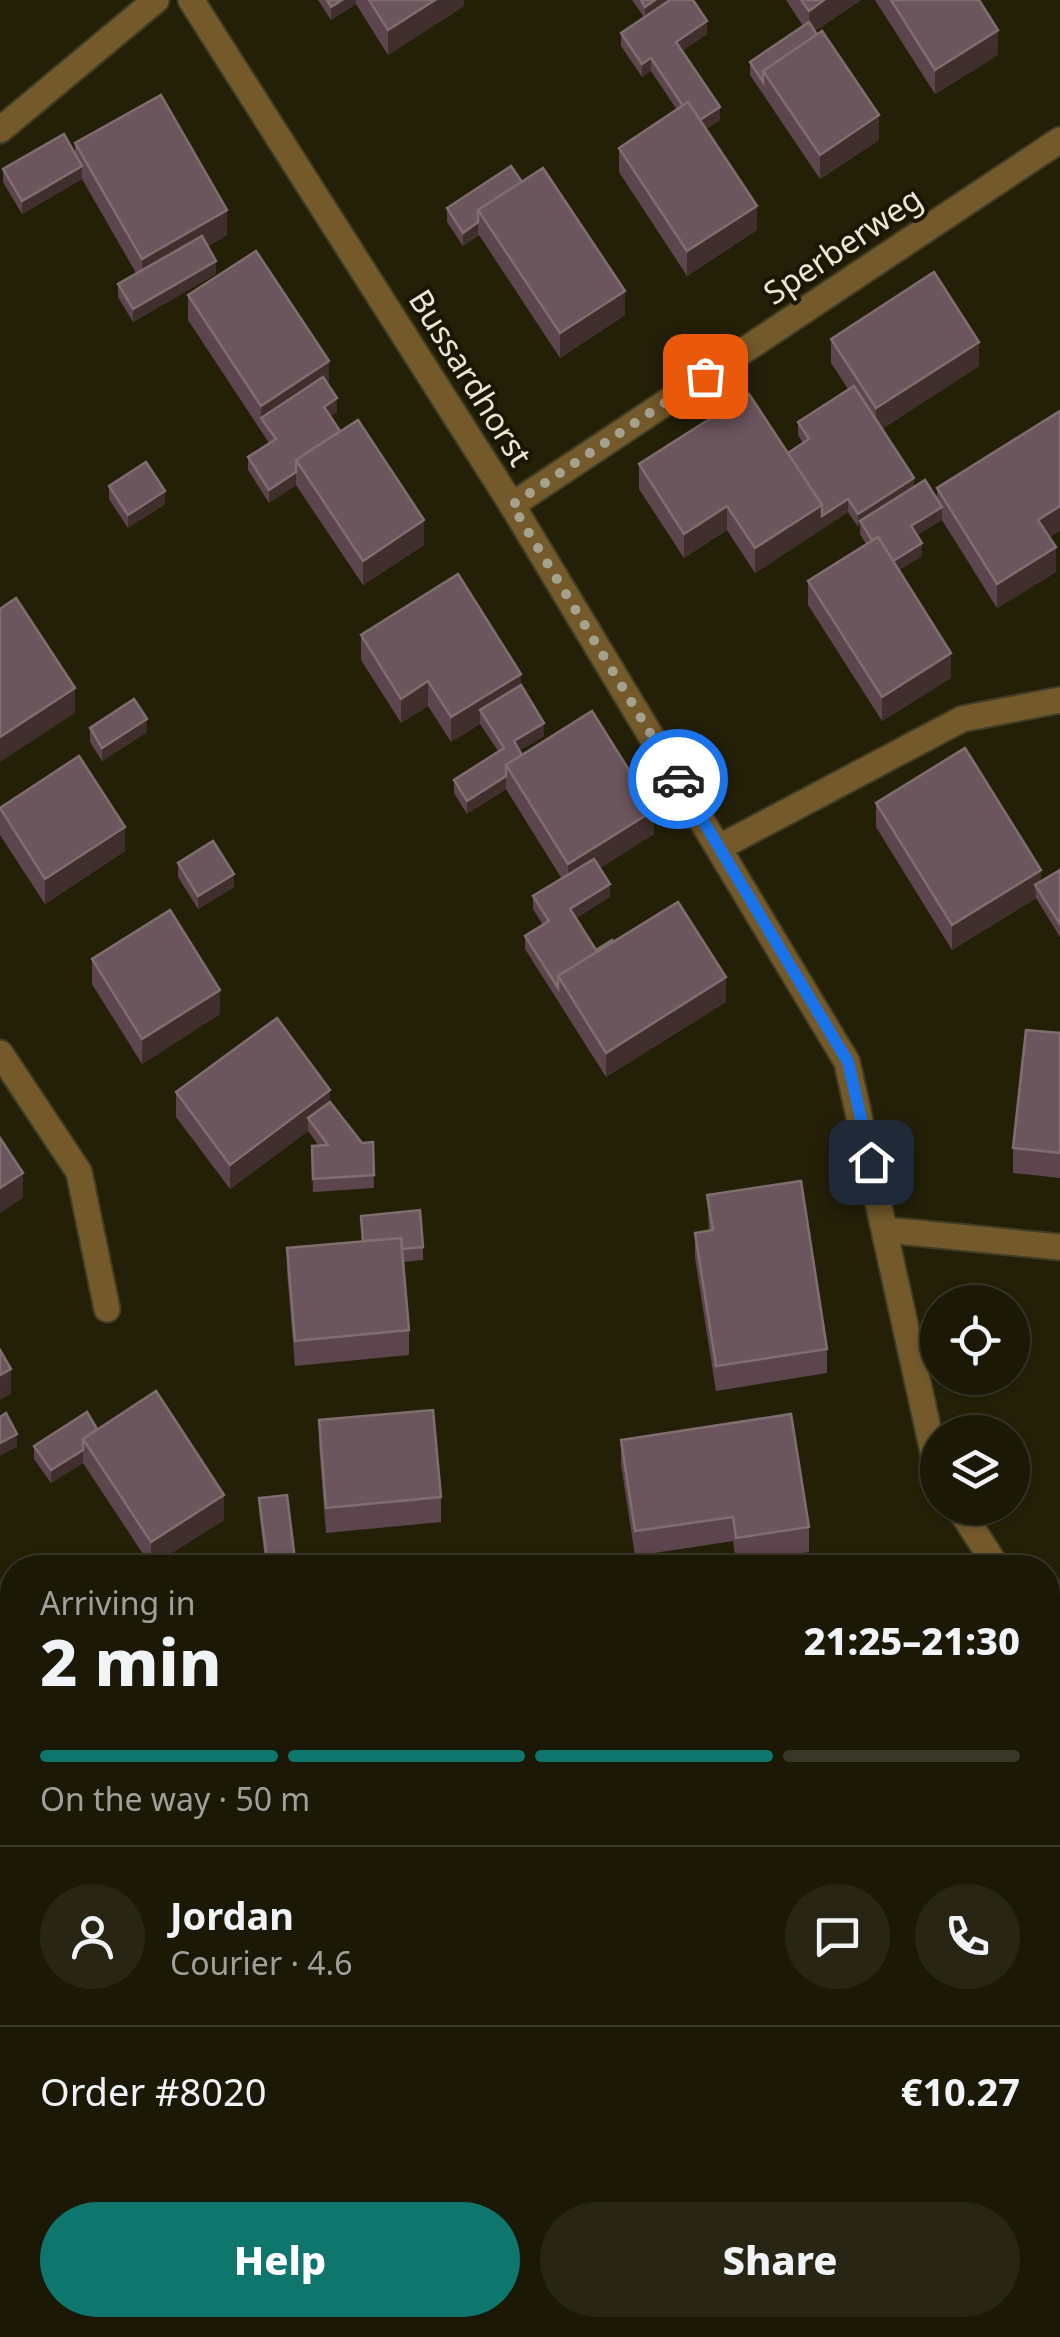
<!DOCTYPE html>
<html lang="en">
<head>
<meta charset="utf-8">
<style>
	body { margin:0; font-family:"Noto Sans",sans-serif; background:#282514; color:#f1f3f6; height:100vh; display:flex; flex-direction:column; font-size:38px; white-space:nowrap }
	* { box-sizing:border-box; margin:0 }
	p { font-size:32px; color:#a0a09b }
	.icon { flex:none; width:55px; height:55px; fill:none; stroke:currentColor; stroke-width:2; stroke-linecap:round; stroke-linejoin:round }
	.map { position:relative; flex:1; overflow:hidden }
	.panel { position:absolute; left:0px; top:1555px; width:1060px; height:782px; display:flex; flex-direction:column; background:#1b1806; border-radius:40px 40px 0 0; box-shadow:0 2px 8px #0004,0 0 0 2px #393728 }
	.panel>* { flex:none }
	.fabs { position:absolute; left:920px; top:1285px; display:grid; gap:20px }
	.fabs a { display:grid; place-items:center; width:110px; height:110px; border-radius:50%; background:#1b1806; box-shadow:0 2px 8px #0004,0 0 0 2px #393728; font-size:50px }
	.pin { position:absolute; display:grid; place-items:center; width:85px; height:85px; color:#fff; margin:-42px; border-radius:20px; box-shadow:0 5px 15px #0006 }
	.courier { position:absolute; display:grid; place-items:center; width:100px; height:100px; margin:-50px; border:8px solid #1a73e8; border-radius:50%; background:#fff; color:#222; box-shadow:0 2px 12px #0007 }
	.head em { font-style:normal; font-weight:800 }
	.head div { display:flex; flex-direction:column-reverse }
	.head { display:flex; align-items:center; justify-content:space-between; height:170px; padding:0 40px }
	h1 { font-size:65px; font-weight:800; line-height:75px }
	.bar { display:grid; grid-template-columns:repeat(4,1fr); gap:15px 10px; align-content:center; height:120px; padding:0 40px }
	.bar i { height:12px; border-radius:8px; background:#393728 }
	.bar .current { background:#0f766e }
	.bar p { grid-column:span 4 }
	.line { display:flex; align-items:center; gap:25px; padding:0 40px; border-top:2px solid #393728 }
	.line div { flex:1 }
	.round { display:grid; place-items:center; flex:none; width:105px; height:105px; border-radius:52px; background:#282514 }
	.primary-button { display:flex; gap:20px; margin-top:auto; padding:20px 40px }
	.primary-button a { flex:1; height:115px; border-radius:60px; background:#0f766e; color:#fff; font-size:40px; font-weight:800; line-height:115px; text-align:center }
	.primary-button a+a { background:#282514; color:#f1f3f6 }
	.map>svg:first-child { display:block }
	.green { fill:#27300a }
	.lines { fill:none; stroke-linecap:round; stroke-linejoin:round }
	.street-casing { stroke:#403c25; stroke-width:29 }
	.street { stroke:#745a2b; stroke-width:25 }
	.wall { fill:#5d454e }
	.shaded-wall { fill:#402f2c }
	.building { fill:#6c565d; stroke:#7f6d70; stroke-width:2.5 }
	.done { stroke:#a4a18f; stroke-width:10; stroke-dasharray:0 18 }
	.route { stroke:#1a73e8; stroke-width:12 }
	.labels { text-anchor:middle; stroke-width:8; stroke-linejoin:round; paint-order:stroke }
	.street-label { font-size:32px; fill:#e9e6d8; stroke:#1b1601 }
</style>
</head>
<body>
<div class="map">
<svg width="1060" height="2337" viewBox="0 0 1060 2337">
	<rect width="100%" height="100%" fill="#242008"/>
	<!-- green -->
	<path class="green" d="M1048,2076L1060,2077V2337H681L679,2325H1048Z"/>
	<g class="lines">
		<!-- street casing -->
		<g class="street-casing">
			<g id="street">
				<path d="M191,0L512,505L847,1062L938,1474"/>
				<path d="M0,130L156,0"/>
				<path d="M512,505L1060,140"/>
				<path d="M720,847L962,719L1060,700"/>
				<path d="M0,1053L79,1172L107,1309"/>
				<path d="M886,1230L1060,1247"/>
				<path d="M959,1508L997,1567"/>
				<path d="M0,1963L12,1970"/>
				<path d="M1048,2012L1060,2011"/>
				<path d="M266,2325L268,2337"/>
				<path d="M636,2325L638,2337"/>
			</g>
		</g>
		<!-- street -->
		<use href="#street" class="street"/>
	</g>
	<!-- wall -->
	<g class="wall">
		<path d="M318,0H464V6L388,55L356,4L331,20Z"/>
		<path d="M632,0H693L707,34L682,51L720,120L706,129L757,230L687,276L619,172V148L677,110L651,71L642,77L621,46V33L644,17Z"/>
		<path d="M786,0H861L815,31L879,140L820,179L750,75V62L803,26Z"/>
		<path d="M875,0H979L998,55L935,94Z"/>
		<path d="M75,143L227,235L208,246L216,274L133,322L118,297V284L136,273L82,179L22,214L3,182V169L75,154Z"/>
		<path d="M522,182L625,315L560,358L479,235L463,246L447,222V208Z"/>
		<path d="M188,295L329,386L337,412L330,416L424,545L363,585L296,485L269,503L248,470V457L269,443L188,320Z"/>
		<path d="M831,339L979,366L882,429L914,488L937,500V488L1060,411V531L1049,537L1056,572L997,608L942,520L917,535L922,556L899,570L951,678L882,721L808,605V581L866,544L860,534V525L858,527L848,512L755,573L727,530L684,558L639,489V464L788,453L803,443L798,435V422L848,389L831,363Z"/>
		<path d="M109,486L165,504L128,528L109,499Z"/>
		<path d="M361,635L521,685L544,736L520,750L522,755L654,834L600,868L610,897L576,918L596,950L614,942L726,1002L606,1077L525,949V936L543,925L533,909V896L562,879L506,789L467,814L454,793V780L498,751L480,724L451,742L428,706L401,723L361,660Z"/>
		<path d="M90,728L147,732L102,761L90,742Z"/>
		<path d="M876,803L1041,881L1060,870V937L1036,898L952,950L876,827Z"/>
		<path d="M0,808L125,851L45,904L0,835Z"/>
		<path d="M178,863L234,887L198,909L178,877Z"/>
		<path d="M92,959L220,1014L142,1064L92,984Z"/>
		<path d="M1060,1033V1178L1013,1173V1148Z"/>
		<path d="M176,1092L330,1102L362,1143L373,1142L374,1188L313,1192L312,1146H319L308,1131L230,1189L176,1117Z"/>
		<path d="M707,1195L827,1349V1373L716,1391L695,1258V1233L709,1231Z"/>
		<path d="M361,1216L423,1247V1260L403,1262L409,1330V1355L295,1366L287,1272V1248L362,1241Z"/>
		<path d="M319,1420L441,1497V1522L326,1533L319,1445Z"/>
		<path d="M97,1429L224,1520L151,1566L83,1463L51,1483L34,1459V1446Z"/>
		<path d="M621,1440L809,1527V1552L736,1562L733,1541L635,1556L621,1464Z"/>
		<path d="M259,1498L296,1568H266L259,1511Z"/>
		<path d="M1060,1754V1874L1048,1872V1757Z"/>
	</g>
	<!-- shaded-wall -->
	<g class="shaded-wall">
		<path d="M342,0H356V4L331,20V7Z"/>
		<path d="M435,0H464V6L388,55V30Z"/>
		<path d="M655,0H672L645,20V7Z"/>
		<path d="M824,0H861L809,35V11Z"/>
		<path d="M707,21V34L676,55V42Z"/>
		<path d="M998,30V55L935,94V70Z"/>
		<path d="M651,58V71L642,77V64Z"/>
		<path d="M720,107V120L695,137V124Z"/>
		<path d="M879,115V140L820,179V155Z"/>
		<path d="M82,166V179L22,214V201Z"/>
		<path d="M757,206V230L687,276V251Z"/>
		<path d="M227,210V235L142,283V259Z"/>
		<path d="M478,222V235L463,246V233Z"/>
		<path d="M216,261V274L133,322V309Z"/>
		<path d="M625,291V315L560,358V333Z"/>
		<path d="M979,342V366L876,433V408Z"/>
		<path d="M329,361V386L261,418V406Z"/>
		<path d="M337,398V412L324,420V407Z"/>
		<path d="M296,472V485L269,503V490Z"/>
		<path d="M914,478V491L860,521V525L858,527V514Z"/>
		<path d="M165,491V504L128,528V515Z"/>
		<path d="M848,499V512L755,573V548L822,505Z"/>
		<path d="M727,506V530L684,558V534Z"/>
		<path d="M1060,506V531L1038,545V520Z"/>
		<path d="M942,507V520L911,539V526Z"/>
		<path d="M424,520V545L363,585V561Z"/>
		<path d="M922,543V556L888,577V564Z"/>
		<path d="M1056,547V572L997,608V584Z"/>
		<path d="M951,653V678L882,721V697Z"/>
		<path d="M521,674V698L480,710V724L451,742V717Z"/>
		<path d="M428,681V706L401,723V699Z"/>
		<path d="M75,688V713L0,762V737Z"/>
		<path d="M147,719V732L102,761V748Z"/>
		<path d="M544,723V736L514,754V741Z"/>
		<path d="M506,776V789L467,814V801Z"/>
		<path d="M654,810V834L568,888V864Z"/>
		<path d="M125,827V851L45,904V879Z"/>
		<path d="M1041,870V894L1035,885L1036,898L952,950V925Z"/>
		<path d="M234,874V887L198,909V896Z"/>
		<path d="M610,884V897L570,922V909Z"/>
		<path d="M726,977V1002L606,1077V1053Z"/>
		<path d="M220,990V1014L142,1064V1039Z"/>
		<path d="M330,1090V1115L308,1118V1131L230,1189V1165Z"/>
		<path d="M23,1173V1198L0,1213V1188Z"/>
		<path d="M11,1369V1394L0,1400V1375Z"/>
		<path d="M17,1434V1447L0,1456V1443Z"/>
		<path d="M83,1450V1463L51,1483V1470Z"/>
		<path d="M224,1495V1520L151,1566V1542Z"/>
	</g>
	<!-- building -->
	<g class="building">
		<path d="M327,0H342L331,7Z"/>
		<path d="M369,0H435L388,30Z"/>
		<path d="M641,0H655L645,7Z"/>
		<path d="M670,0H693L707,21L676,42L720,107L700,120L688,102L683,106L651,58L642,64L621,33Z"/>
		<path d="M801,0H824L809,11Z"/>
		<path d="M891,0H979L998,30L935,70Z"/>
		<path d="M809,22L817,35L763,71V82L750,62Z"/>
		<path d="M822,31L879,115L820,155L763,71Z"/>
		<path d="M161,95L227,210L142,259L75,143Z"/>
		<path d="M688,102L757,206L687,251L619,148Z"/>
		<path d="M64,134L82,166L22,201L3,169Z"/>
		<path d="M511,166L522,182L478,210V222L463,233L447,208Z"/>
		<path d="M543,168L625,291L560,333L478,210Z"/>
		<path d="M202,236L216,261L133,309L118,284Z"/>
		<path d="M256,251L329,361L261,406L188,295Z"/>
		<path d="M934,272L979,342L876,408L831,339Z"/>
		<path d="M323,377L337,398L324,407L340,431L296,460V472L269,490L248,457L276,439L261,418Z"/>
		<path d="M854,386L914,478L858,514L848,499L822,516V505L788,453L809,439L798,422Z"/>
		<path d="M749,394L822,505L755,548L727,506L684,534L639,464Z"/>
		<path d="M1060,411V506L1038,520L1056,547L997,584L937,488Z"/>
		<path d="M358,420L424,520L363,561L296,460Z"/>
		<path d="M146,462L165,491L128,515L109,486Z"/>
		<path d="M925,480L942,507L911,526L922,543L893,561L878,537L872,540L860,521Z"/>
		<path d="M878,537L951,653L882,697L808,581Z"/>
		<path d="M458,574L521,674L451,717L428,681L401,699L361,635Z"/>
		<path d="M16,598L75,688L0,737V609Z"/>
		<path d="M521,685L544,723L514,741L522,755L506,765V776L467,801L454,780L504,748L480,710Z"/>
		<path d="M134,699L147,719L102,748L90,728Z"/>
		<path d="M592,711L654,810L568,864L506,765Z"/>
		<path d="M965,748L1041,870L952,925L876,803Z"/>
		<path d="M79,756L125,827L45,879L0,808Z"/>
		<path d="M213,841L234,874L198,896L178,863Z"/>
		<path d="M594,859L610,884L570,909L596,950L612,940L614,942L558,976V988L525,936L549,921L533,896Z"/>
		<path d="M1060,870V924L1035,885Z"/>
		<path d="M678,902L726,977L606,1053L558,976Z"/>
		<path d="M170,910L220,990L142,1039L92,959Z"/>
		<path d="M277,1018L330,1090L230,1165L176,1092Z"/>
		<path d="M1026,1030L1060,1033V1153L1013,1148Z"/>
		<path d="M330,1102L362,1143L373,1142L374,1175L313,1179L312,1146L328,1145L308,1118Z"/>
		<path d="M0,1138L23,1173L0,1188Z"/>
		<path d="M801,1181L827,1349L716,1366L695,1233L713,1230L707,1195Z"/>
		<path d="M420,1210L423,1247L402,1249L401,1238L363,1241L361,1216Z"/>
		<path d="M401,1238L409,1330L295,1341L287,1248Z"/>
		<path d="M0,1350L11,1369L0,1375Z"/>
		<path d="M156,1391L224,1495L151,1542L83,1439Z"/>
		<path d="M433,1410L441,1497L326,1508L319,1420Z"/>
		<path d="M87,1412L97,1429L83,1439V1450L51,1470L34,1446Z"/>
		<path d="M6,1413L17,1434L0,1443V1417Z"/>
		<path d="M791,1414L809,1527L736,1538L733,1517L635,1531L621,1440Z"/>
		<path d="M287,1495L296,1568H268L259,1498Z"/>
		<path d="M1048,1752L1060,1754V1849L1048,1847Z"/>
	</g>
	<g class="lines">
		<!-- done -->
		<path class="done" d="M678,779L512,505L705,376"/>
		<!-- route -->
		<path class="route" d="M678,779L848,1062L871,1162"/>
	</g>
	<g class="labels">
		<!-- street labels -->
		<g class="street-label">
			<text transform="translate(843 246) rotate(-34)" y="11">Sperberweg</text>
			<text transform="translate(470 378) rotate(58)" y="11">Bussardhorst</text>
		</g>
	</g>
</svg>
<div class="fabs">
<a><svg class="icon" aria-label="locate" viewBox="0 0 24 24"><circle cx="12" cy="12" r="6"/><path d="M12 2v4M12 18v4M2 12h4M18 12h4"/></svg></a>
<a><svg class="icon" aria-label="layers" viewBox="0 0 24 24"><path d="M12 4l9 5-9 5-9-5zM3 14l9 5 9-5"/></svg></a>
</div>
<div class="pin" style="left:705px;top:376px;background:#ea580c"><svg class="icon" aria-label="bag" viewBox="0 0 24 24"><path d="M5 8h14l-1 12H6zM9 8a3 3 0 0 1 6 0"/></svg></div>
<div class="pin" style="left:871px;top:1162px;background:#1f2937"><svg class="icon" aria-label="home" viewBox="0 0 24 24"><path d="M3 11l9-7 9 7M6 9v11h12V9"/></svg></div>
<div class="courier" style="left:678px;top:779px"><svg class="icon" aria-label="car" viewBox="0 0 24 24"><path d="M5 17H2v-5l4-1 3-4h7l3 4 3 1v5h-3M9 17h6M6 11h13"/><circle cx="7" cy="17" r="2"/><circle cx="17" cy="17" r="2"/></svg></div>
<section class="panel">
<div class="head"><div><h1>2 min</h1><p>Arriving in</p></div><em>21:25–21:30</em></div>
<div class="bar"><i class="current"></i><i class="current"></i><i class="current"></i><i></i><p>On the way · 50 m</p></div>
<div class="line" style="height:180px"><a class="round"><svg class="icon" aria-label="person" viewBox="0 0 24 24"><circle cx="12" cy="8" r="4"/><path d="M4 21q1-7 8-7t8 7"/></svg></a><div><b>Jordan</b><p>Courier · 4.6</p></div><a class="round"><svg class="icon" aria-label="chat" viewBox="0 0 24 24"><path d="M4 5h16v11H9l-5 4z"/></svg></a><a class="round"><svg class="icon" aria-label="phone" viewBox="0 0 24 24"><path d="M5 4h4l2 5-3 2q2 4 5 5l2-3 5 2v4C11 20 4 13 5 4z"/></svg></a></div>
<div class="line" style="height:130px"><div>Order #8020</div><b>€10.27</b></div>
<div class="primary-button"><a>Help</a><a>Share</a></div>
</section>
</div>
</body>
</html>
